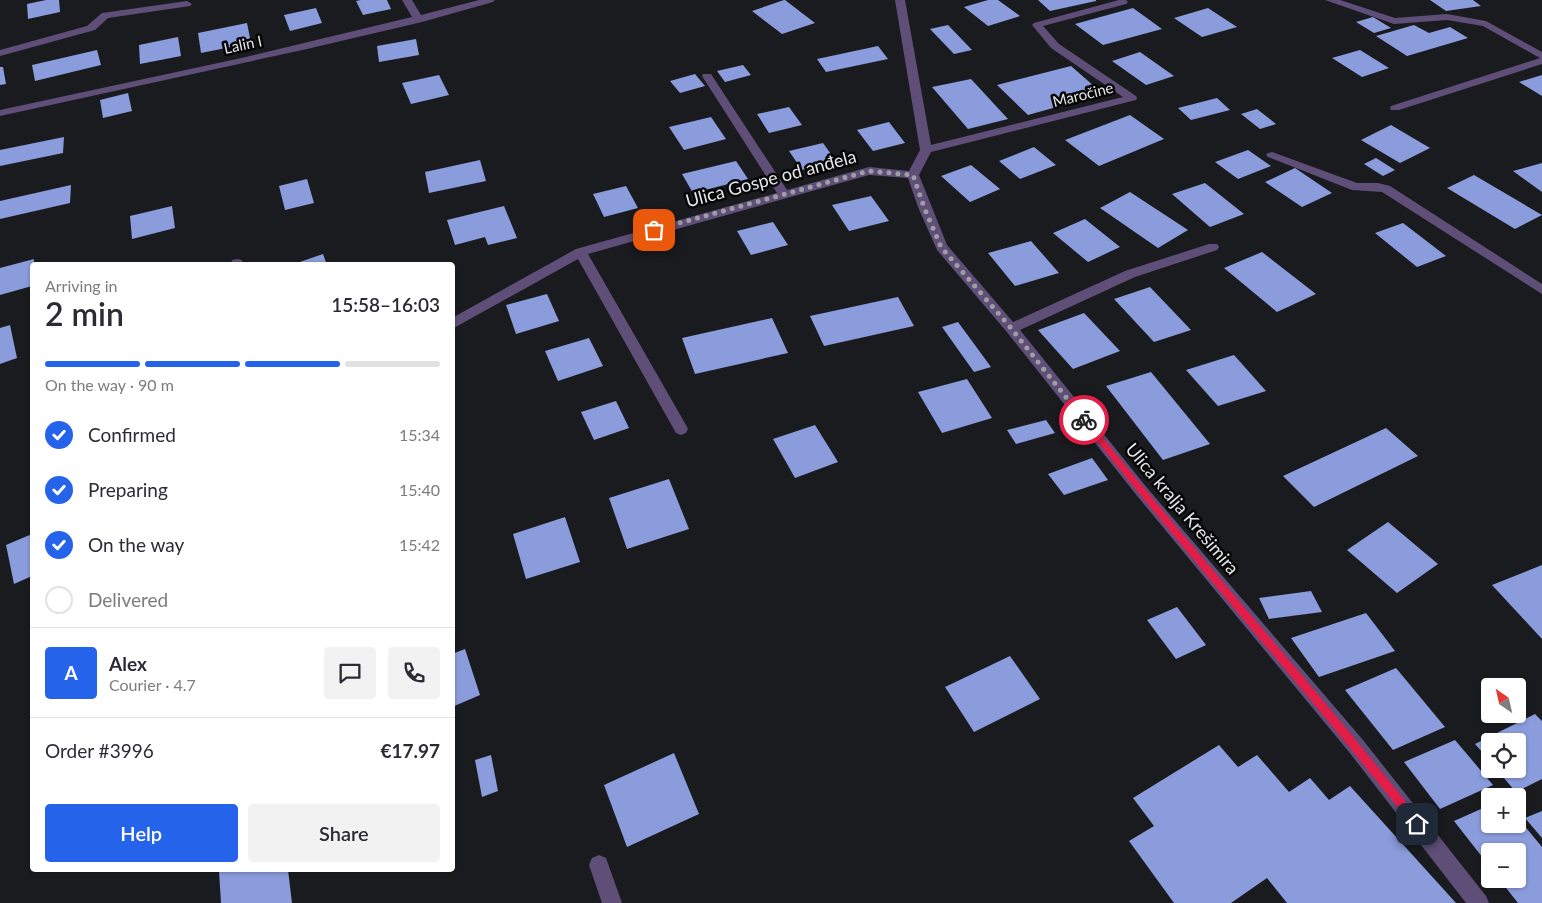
<!DOCTYPE html>
<html lang="en">
<head>
<meta charset="utf-8">
<style>
	body { margin:0; font-family:Lato,sans-serif; background:#f2f2f3; color:#2b2b33; height:100vh; display:flex; flex-direction:column; font-size:19px; white-space:nowrap }
	* { box-sizing:border-box; margin:0 }
	p { font-size:16px; color:#7c7c81 }
	.icon { flex:none; width:28px; height:28px; fill:none; stroke:currentColor; stroke-width:2; stroke-linecap:round; stroke-linejoin:round }
	.map { position:relative; flex:1; overflow:hidden }
	.sheet { position:absolute; left:30px; top:262px; width:425px; height:610px; display:flex; flex-direction:column; background:#fff; border-radius:5px; box-shadow:0 1px 4px #0004 }
	.sheet>* { flex:none }
	.needle { width:32px; rotate:326deg }
	.tools { position:absolute; left:1481px; top:678px; display:grid; gap:10px }
	.tools a { display:grid; place-items:center; width:45px; height:45px; border-radius:5px; background:#fff; box-shadow:0 1px 4px #0004; font-size:25px }
	.pin { position:absolute; display:grid; place-items:center; width:42px; height:42px; color:#fff; margin:-21px; border-radius:10px; box-shadow:0 2px 8px #0006 }
	.courier { position:absolute; display:grid; place-items:center; width:50px; height:50px; margin:-25px; border:4px solid #e11d48; border-radius:50%; background:#fff; color:#222; box-shadow:0 1px 6px #0007 }
	.head em { font-style:normal; font-weight:600 }
	.head div { display:flex; flex-direction:column-reverse }
	.head { display:flex; align-items:center; justify-content:space-between; height:85px; padding:0 15px }
	h1 { font-size:32px; font-weight:600; line-height:38px }
	.bar { display:grid; grid-template-columns:repeat(4,1fr); gap:8px 5px; align-content:center; height:60px; padding:0 15px }
	.bar i { height:6px; border-radius:4px; background:#e1e1e2 }
	.bar .on { background:#2563eb }
	.bar p { grid-column:span 4 }
	.line { display:flex; align-items:center; gap:12px; padding:0 15px; border-top:1px solid #e1e1e2 }
	.line div { flex:1 }
	.round { display:grid; place-items:center; flex:none; width:52px; height:52px; border-radius:5px; background:#f2f2f3 }
	ol { padding:0 15px; list-style:none }
	li { display:flex; align-items:center; gap:15px; height:55px }
	li p { margin-inline-start:auto }
	li .icon { padding:5px; border-radius:50%; background:#2563eb; color:#fff; stroke-width:4 }
	li:last-child { color:#7c7c81 }
	li i { width:28px; height:28px; border:2px solid #e1e1e2; border-radius:50% }
	.cta { display:flex; gap:10px; margin-top:auto; padding:10px 15px }
	.cta a { flex:1; height:58px; border-radius:5px; background:#2563eb; color:#fff; font-size:20px; font-weight:600; line-height:58px; text-align:center }
	.cta a+a { background:#f2f2f3; color:#2b2b33 }
	.map>svg:first-child { display:block }
	.building { fill:#8a9cdc }
	.lines { fill:none; stroke-linecap:round; stroke-linejoin:round }
	.minor { fill:#5f4e78; fill-rule:evenodd }
	.route { fill:#e11d48 }
	.done { stroke:#9e9fa2; stroke-width:5; stroke-dasharray:0 9 }
	.labels { text-anchor:middle; stroke-width:5; stroke-linejoin:round; paint-order:stroke }
	.far-street-label { font-size:15px; fill:#e5e6e9; stroke:#060607 }
	.street-label { font-size:18px; fill:#e5e6e9; stroke:#060607 }
</style>
</head>
<body>
<div class="map">
<svg width="1542" height="903" viewBox="0 0 1542 903">
	<rect width="100%" height="100%" fill="#1a1b1f"/>
	<!-- building -->
	<g class="building">
		<path d="M46,0H59L60,12L28,19L27,4Z"/>
		<path d="M361,0H387L391,9L363,15L356,1Z"/>
		<path d="M784,0H785L815,23L782,34L752,11Z"/>
		<path d="M988,0H998L1020,16L988,26L964,7Z"/>
		<path d="M1038,0H1096V1L1050,11Z"/>
		<path d="M1430,0H1473L1481,6L1446,11Z"/>
		<path d="M316,8L322,23L290,31L284,15Z"/>
		<path d="M1133,8L1162,29L1103,45L1075,24Z"/>
		<path d="M1208,8L1237,27L1202,37L1174,18Z"/>
		<path d="M1373,17L1391,28L1374,33L1356,22Z"/>
		<path d="M247,23L251,43L201,53L198,33Z"/>
		<path d="M948,25L972,50L954,54L930,29Z"/>
		<path d="M1414,25L1429,33L1450,27L1468,38L1407,56L1376,36Z"/>
		<path d="M178,37L181,56L140,64L139,45Z"/>
		<path d="M416,39L419,55L379,62L377,46Z"/>
		<path d="M878,46L888,59L826,72L817,59Z"/>
		<path d="M97,50L101,65L35,81L32,65Z"/>
		<path d="M1360,50L1389,68L1362,77L1332,58Z"/>
		<path d="M1140,52L1174,76L1146,85L1112,61Z"/>
		<path d="M743,65L751,75L725,82L717,71Z"/>
		<path d="M1071,66L1103,94L1028,115L997,85Z"/>
		<path d="M0,67H3L6,84L0,85Z"/>
		<path d="M695,74L705,86L680,93L670,81Z"/>
		<path d="M439,75L449,95L411,104L402,83Z"/>
		<path d="M1542,75V96L1519,82Z"/>
		<path d="M971,79L1008,119L968,129L932,87Z"/>
		<path d="M128,93L132,111L103,118L100,100Z"/>
		<path d="M1217,98L1230,110L1191,120L1178,108Z"/>
		<path d="M789,107L802,125L769,133L757,114Z"/>
		<path d="M1257,109L1276,124L1260,129L1241,114Z"/>
		<path d="M1130,115L1164,139L1099,166L1065,140Z"/>
		<path d="M711,117L726,139L684,150L669,127Z"/>
		<path d="M889,122L905,143L873,151L857,130Z"/>
		<path d="M1391,125L1430,148L1400,163L1361,140Z"/>
		<path d="M64,137L63,153L0,166V150Z"/>
		<path d="M823,143L836,161L802,170L789,151Z"/>
		<path d="M1034,147L1056,165L1020,179L999,161Z"/>
		<path d="M1248,150L1271,166L1238,179L1215,162Z"/>
		<path d="M1376,158L1395,170L1383,176L1364,164Z"/>
		<path d="M480,160L486,181L429,193L425,172Z"/>
		<path d="M736,161L748,179L693,193L682,174Z"/>
		<path d="M1542,163V192L1513,171Z"/>
		<path d="M971,165L1000,189L970,202L941,176Z"/>
		<path d="M1295,168L1332,193L1302,207L1265,182Z"/>
		<path d="M1474,175L1542,215L1515,229L1447,188Z"/>
		<path d="M307,179L314,203L285,210L279,186Z"/>
		<path d="M1205,183L1244,214L1210,227L1172,194Z"/>
		<path d="M71,185L70,203L0,219V201Z"/>
		<path d="M626,186L638,208L604,217L593,194Z"/>
		<path d="M1130,192L1188,230L1158,248L1100,208Z"/>
		<path d="M871,196L889,221L849,231L832,205Z"/>
		<path d="M172,206L175,228L132,239L130,216Z"/>
		<path d="M504,206L517,238L488,245L485,237L455,245L447,220Z"/>
		<path d="M1085,219L1120,247L1088,262L1053,233Z"/>
		<path d="M773,222L788,245L751,255L737,231Z"/>
		<path d="M1403,223L1446,256L1417,267L1375,233Z"/>
		<path d="M1031,241L1059,273L1015,286L988,253Z"/>
		<path d="M1262,252L1316,294L1277,312L1224,268Z"/>
		<path d="M323,254L327,265H291Z"/>
		<path d="M34,259L32,286L0,295V268Z"/>
		<path d="M1150,287L1191,330L1154,342L1114,299Z"/>
		<path d="M547,294L559,321L516,334L506,305Z"/>
		<path d="M898,297L914,326L824,346L810,316Z"/>
		<path d="M1084,313L1120,351L1073,369L1038,330Z"/>
		<path d="M772,318L788,353L695,374L682,338Z"/>
		<path d="M958,322L991,367L974,372L942,327Z"/>
		<path d="M10,325L17,358L0,364V328Z"/>
		<path d="M589,338L603,366L558,381L545,351Z"/>
		<path d="M1234,355L1266,391L1218,406L1186,370Z"/>
		<path d="M1151,372L1210,444L1163,460L1106,386Z"/>
		<path d="M967,379L992,418L942,433L918,392Z"/>
		<path d="M616,401L629,428L594,440L581,412Z"/>
		<path d="M1046,420L1055,433L1016,444L1007,430Z"/>
		<path d="M815,425L838,462L795,478L773,439Z"/>
		<path d="M1386,428L1418,456L1314,507L1283,476Z"/>
		<path d="M1092,458L1108,480L1064,495L1048,474Z"/>
		<path d="M669,479L689,529L627,549L609,498Z"/>
		<path d="M565,517L580,562L526,579L513,534Z"/>
		<path d="M1388,522L1438,564L1397,593L1347,550Z"/>
		<path d="M32,534V576L14,584L6,545Z"/>
		<path d="M1542,565V639L1492,585Z"/>
		<path d="M1311,591L1322,612L1269,619L1259,598Z"/>
		<path d="M1177,607L1206,645L1176,659L1147,620Z"/>
		<path d="M1366,613L1395,651L1319,677L1291,638Z"/>
		<path d="M465,649L480,695L452,707V654Z"/>
		<path d="M1010,656L1040,699L974,732L945,687Z"/>
		<path d="M1396,668L1445,727L1393,750L1345,690Z"/>
		<path d="M1535,714L1542,721V779L1516,792L1496,769H1518V741H1490V761L1475,744Z"/>
		<path d="M1455,740L1493,785L1440,809L1404,762Z"/>
		<path d="M1219,745L1238,767L1257,755L1289,792L1310,778L1329,800L1350,786L1456,903H1287L1267,878L1231,903H1174L1129,841L1154,826L1133,798Z"/>
		<path d="M674,753L699,814L627,847L604,785Z"/>
		<path d="M491,755L498,791L482,797L475,760Z"/>
		<path d="M1490,805V824H1518V818L1542,847V903H1518L1499,879H1518V851H1490V867L1454,821Z"/>
		<path d="M1542,811V838L1525,818Z"/>
		<path d="M220,870H288L292,903H221L219,871Z"/>
	</g>
	<g class="lines">
		<!-- minor -->
		<g class="minor">
			<path d="M402,0H412L421,15L479,0H495L493,2L422,22L307,49L0,116V110L246,57L412,17Z"/>
			<path d="M895,0H905L931,145L1123,97L1051,48L1032,25L1034,23L1119,0H1126L1128,2L1126,4L1043,26L1059,44L1136,96L1137,98L1136,100L931,152L919,175L947,245L1013,322L1125,271L1209,244H1217L1219,247L1217,250L1135,277L1020,330L1148,489L1363,740L1486,896L1489,903H1466L1349,752L1138,497L1006,331L937,250L918,207L908,178L869,175L588,254L686,425L688,429L686,433L681,435L676,433L578,259L452,329V318L576,249L777,193L702,76L703,74H711L787,190L869,167L909,171L920,150Z"/>
			<path d="M1325,0H1340L1395,18L1447,14L1486,21L1542,52V64L1399,110H1391L1390,108L1391,106L1540,58L1483,26L1447,20L1394,24Z"/>
			<path d="M187,1L192,4L190,6L108,18L95,30L0,56V50L87,26L102,13Z"/>
			<path d="M1272,152L1357,183H1378L1390,186L1542,284V294L1382,192L1352,190L1268,157L1266,155L1268,153Z"/>
			<path d="M237,259L242,260L243,265H231L232,260Z"/>
			<path d="M599,855L606,858L622,903H602L589,865L592,858Z"/>
		</g>
	</g>
	<!-- route -->
	<path class="route" d="M1084,417L1087,418C1196,554 1313,684 1421,821L1423,824L1421,828L1417,830L1414,828C1306,690 1190,560 1082,422L1081,420Z"/>
	<g class="lines">
		<!-- done -->
		<path class="done" d="M654,230L869,171L913,175L924,207L941,247L1011,328L1084,420"/>
	</g>
	<g class="labels">
		<!-- far-street labels -->
		<g class="far-street-label">
			<text transform="translate(243 45) rotate(-12)" y="5">Lalin I</text>
			<text transform="translate(1083 95) rotate(-14)" y="5">Maročine</text>
		</g>
		<!-- street labels -->
		<g class="street-label">
			<text transform="translate(771 179) rotate(-15)" y="6">Ulica Gospe od anđela</text>
			<text transform="translate(1182 509) rotate(50)" y="6">Ulica kralja Krešimira</text>
		</g>
	</g>
</svg>
<div class="tools">
<a><svg class="needle" viewBox="-14 -14 28 28"><path d="M0-13l5 13h-10z" fill="#e53935"/><path d="M0 13l5-13h-10z" fill="#7c7c81"/></svg></a>
<a><svg class="icon" aria-label="locate" viewBox="0 0 24 24"><circle cx="12" cy="12" r="6"/><path d="M12 2v4M12 18v4M2 12h4M18 12h4"/></svg></a>
<a>+</a>
<a>−</a>
</div>
<div class="pin" style="left:654px;top:230px;background:#ea580c"><svg class="icon" aria-label="bag" viewBox="0 0 24 24"><path d="M5 8h14l-1 12H6zM9 8a3 3 0 0 1 6 0"/></svg></div>
<div class="pin" style="left:1417px;top:824px;background:#1f2937"><svg class="icon" aria-label="home" viewBox="0 0 24 24"><path d="M3 11l9-7 9 7M6 9v11h12V9"/></svg></div>
<div class="courier" style="left:1084px;top:420px"><svg class="icon" aria-label="bike" viewBox="0 0 24 24"><circle cx="6" cy="16" r="4"/><circle cx="18" cy="16" r="4"/><path d="M6 16l4-8h5l3 8M10 8l3 8H6M13 5h3"/></svg></div>
<section class="sheet">
<div class="head"><div><h1>2 min</h1><p>Arriving in</p></div><em>15:58–16:03</em></div>
<div class="bar"><i class="on"></i><i class="on"></i><i class="on"></i><i></i><p>On the way · 90 m</p></div>
<ol>
<li><svg class="icon" aria-label="check" viewBox="0 0 24 24"><path d="M5 12l5 5 9-10"/></svg>Confirmed<p>15:34</p></li>
<li><svg class="icon" aria-label="check" viewBox="0 0 24 24"><path d="M5 12l5 5 9-10"/></svg>Preparing<p>15:40</p></li>
<li><svg class="icon" aria-label="check" viewBox="0 0 24 24"><path d="M5 12l5 5 9-10"/></svg>On the way<p>15:42</p></li>
<li><i></i>Delivered</li>
</ol>
<div class="line" style="height:90px"><b class="round" style="background:#2563eb;color:#fff">A</b><div><b>Alex</b><p>Courier · 4.7</p></div><a class="round"><svg class="icon" aria-label="chat" viewBox="0 0 24 24"><path d="M4 5h16v11H9l-5 4z"/></svg></a><a class="round"><svg class="icon" aria-label="phone" viewBox="0 0 24 24"><path d="M5 4h4l2 5-3 2q2 4 5 5l2-3 5 2v4C11 20 4 13 5 4z"/></svg></a></div>
<div class="line" style="height:65px"><div>Order #3996</div><b>€17.97</b></div>
<div class="cta"><a>Help</a><a>Share</a></div>
</section>
</div>
</body>
</html>
